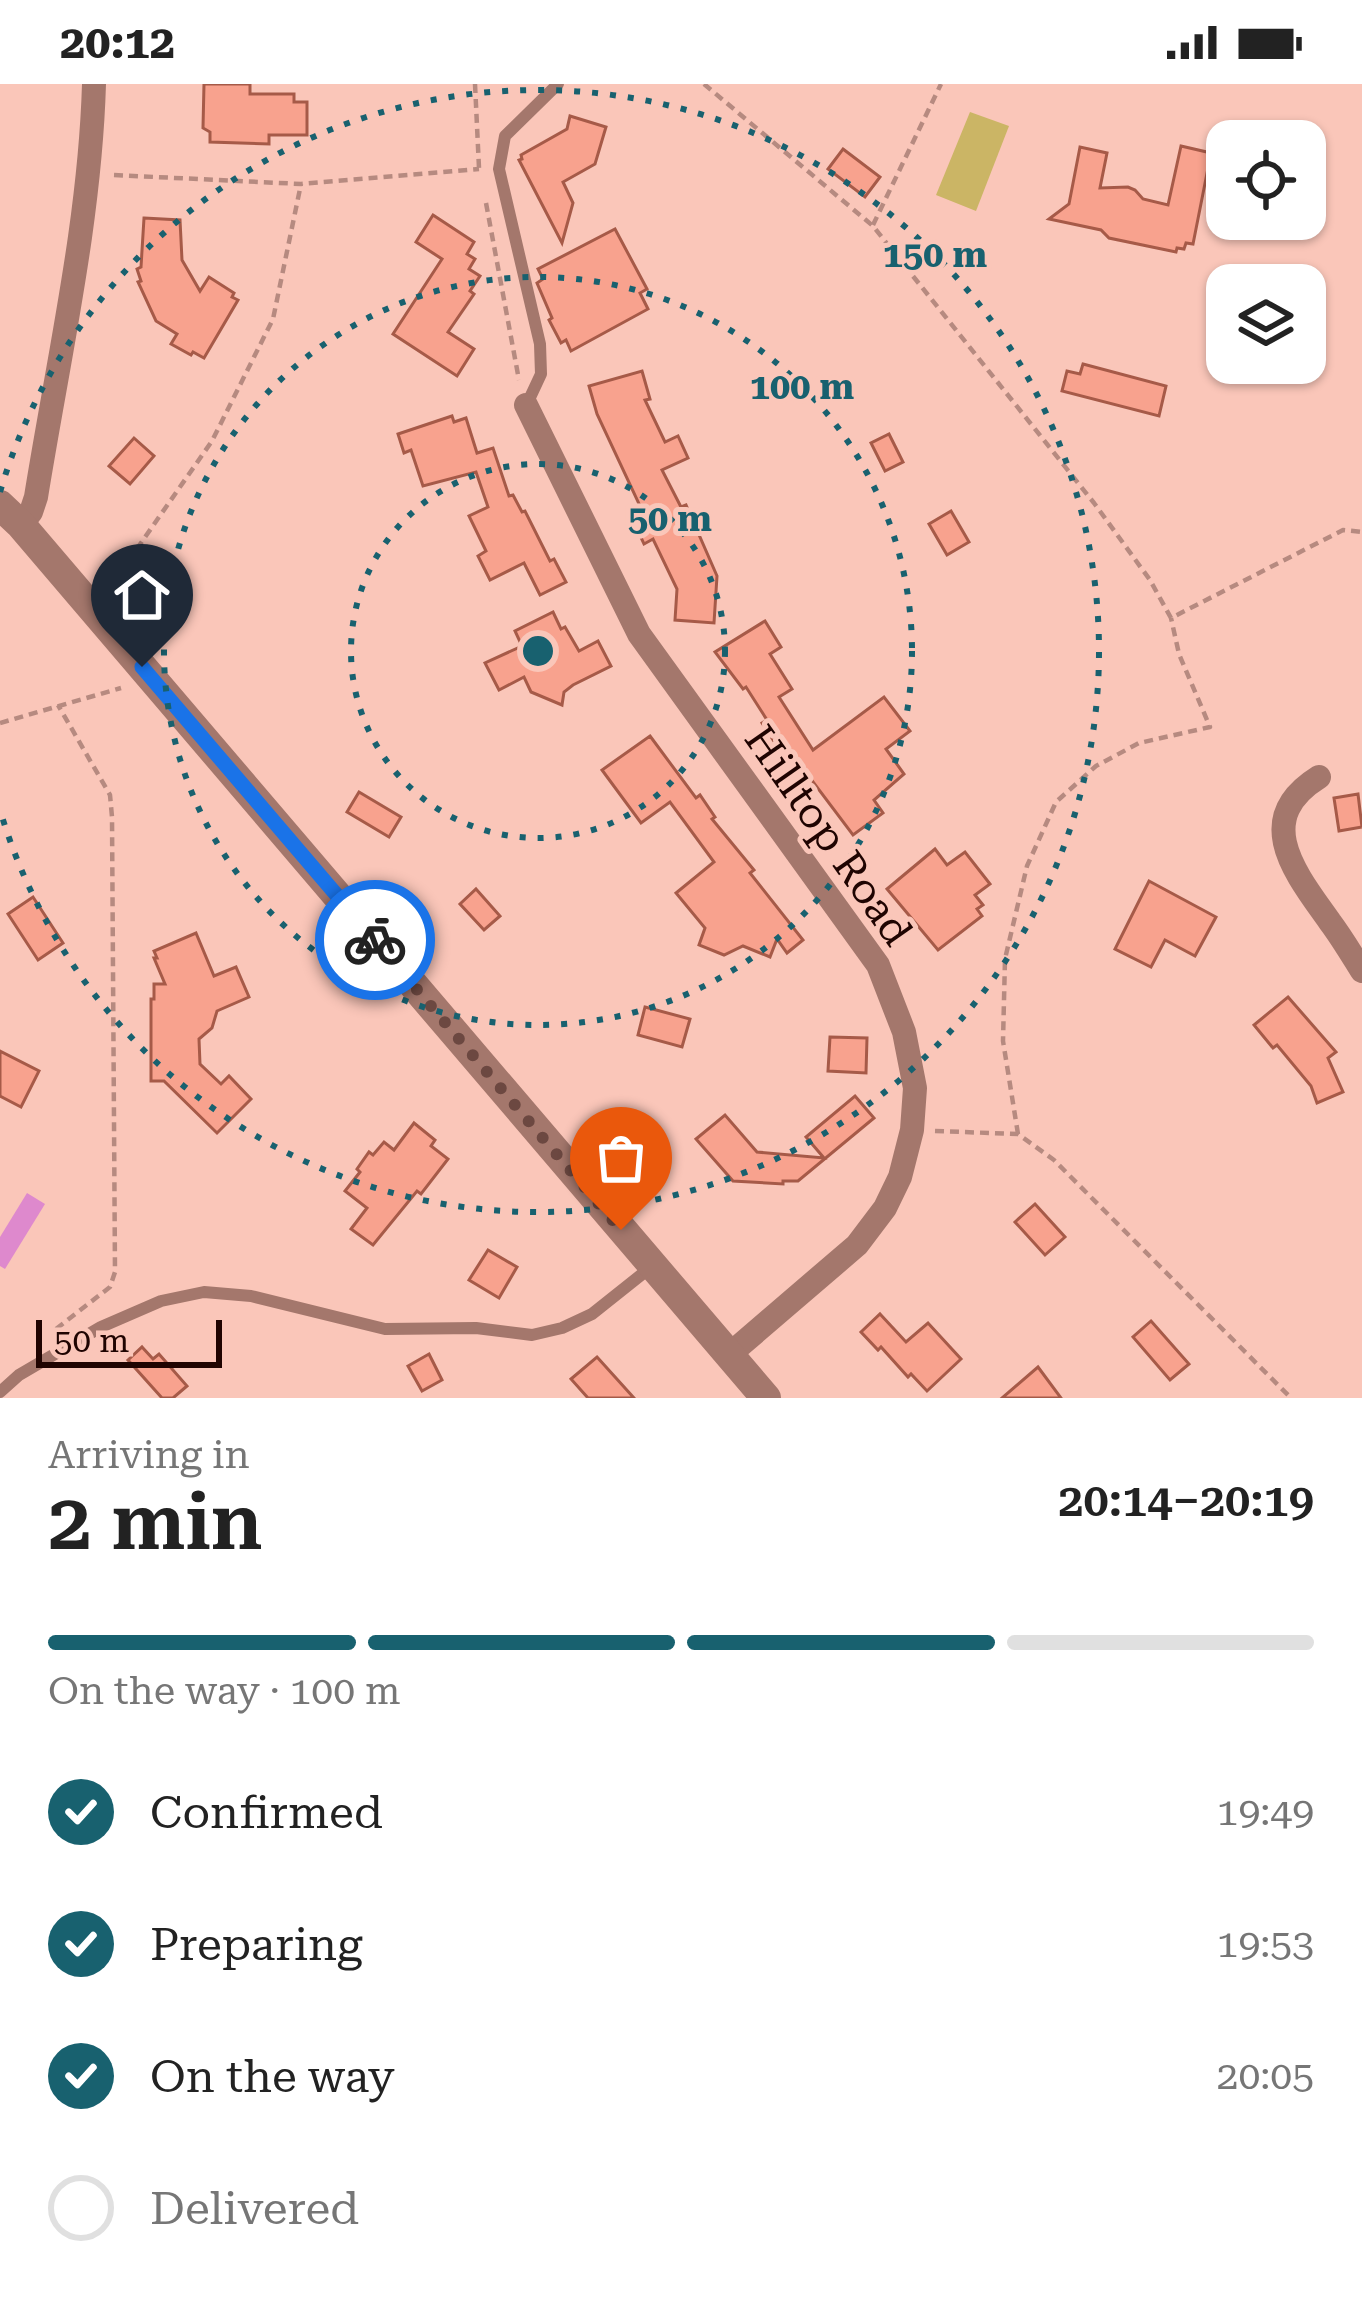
<!DOCTYPE html>
<html lang="en">
<head>
<meta charset="utf-8">
<style>
	body { margin:0; font-family:"Roboto Serif",serif; background:#f6f6f6; color:#222; height:100vh; display:flex; flex-direction:column; font-size:45px; white-space:nowrap }
	* { box-sizing:border-box; margin:0 }
	p { font-size:39px; color:#767676 }
	.icon { flex:none; width:66px; height:66px; fill:none; stroke:currentColor; stroke-width:2; stroke-linecap:round; stroke-linejoin:round }
	.map { position:relative; height:1314px; overflow:hidden }
	.panel { display:flex; flex-direction:column; background:#fff; flex:1 }
	.panel>* { flex:none }
	.tools { position:absolute; left:1206px; top:36px; display:grid; gap:24px }
	.tools a { display:grid; place-items:center; width:120px; height:120px; border-radius:24px; background:#fff; box-shadow:0 3px 9px #0004; font-size:60px }
	.scale { position:absolute; left:36px; bottom:30px; width:186px; box-sizing:border-box; padding-left:12px; border:6px solid #1f0401; border-top:0; font-size:33px; line-height:42px; white-space:nowrap; color:#1f0401; -webkit-text-stroke:9px #fac6b9; paint-order:stroke }
	.pin { position:absolute; display:grid; place-items:center; width:102px; height:102px; color:#fff; margin:-123px -51px; border-radius:50% 50% 50% 0; rotate:-45deg; box-shadow:0 0 12px #0007 }
	.pin .icon { rotate:45deg }
	.courier { position:absolute; display:grid; place-items:center; width:120px; height:120px; margin:-60px; border:9px solid #1a73e8; border-radius:50%; background:#fff; color:#222; box-shadow:0 3px 15px #0007 }
	.overview em { font-style:normal; font-weight:600 }
	.overview div { display:flex; flex-direction:column-reverse }
	.overview { display:flex; align-items:center; justify-content:space-between; height:204px; padding:0 48px }
	h1 { font-size:78px; font-weight:600; line-height:90px }
	.bar { display:grid; grid-template-columns:repeat(4,1fr); gap:18px 12px; align-content:center; height:144px; padding:0 48px }
	.bar i { height:15px; border-radius:9px; background:#e0e0e0 }
	.bar .selected { background:#18616f }
	.bar p { grid-column:span 4 }
	ol { padding:0 48px; list-style:none }
	li { display:flex; align-items:center; gap:36px; height:132px }
	li p { margin-inline-start:auto }
	li .icon { padding:12px; border-radius:50%; background:#18616f; color:#fff; stroke-width:4 }
	li:last-child { color:#767676 }
	li i { width:66px; height:66px; border:6px solid #e0e0e0; border-radius:50% }
	.status { display:flex; justify-content:space-between; align-items:center; height:84px; padding:0 60px; background:#fff; direction:ltr }
	.status svg { height:33px; fill:currentColor }
	.map>svg:first-child { display:block }
	.green { fill:#cbb565 }
	.water { fill:#de89cd }
	.building { fill:#f8a28e; stroke:#a65a48; stroke-width:3 }
	.lines { fill:none; stroke-linecap:round; stroke-linejoin:round }
	.path { stroke:#b68a80; stroke-width:4.5; stroke-dasharray:9 6; stroke-linecap:butt }
	.service { stroke:#a4776c; stroke-width:12 }
	.minor { stroke:#a4776c; stroke-width:24 }
	.tertiary { stroke:#a4776c; stroke-width:30 }
	.done { stroke:#6c4841; stroke-width:12; stroke-dasharray:0 21.6 }
	.route { stroke:#1a73e8; stroke-width:15 }
	.ring { fill:none; stroke:#18616f; stroke-width:6; stroke-dasharray:6 12 }
	.labels { text-anchor:middle; stroke-width:10; stroke-linejoin:round; paint-order:stroke }
	.street-label { font-size:42px; fill:#1f0401; stroke:#fac6b9 }
	.centre { fill:#18616f; stroke:#fac6b9; stroke-width:6 }
	.ring-label { font-size:36px; text-anchor:middle; font-weight:bold; fill:#18616f; stroke:#fac6b9; stroke-width:10; stroke-linejoin:round; paint-order:stroke }
</style>
</head>
<body>
<div class="status"><b>20:12</b><svg viewBox="0 0 49 12"><path d="M0 12V9h3v3zM5 12V6h3v6zM10 12V3h3v9zM15 12V0h3v12zM26 1h20v11H26zM47 4h2v5h-2z"/></svg></div>
<div class="map">
<svg width="1362" height="1314" viewBox="0 0 1362 1314">
	<rect width="100%" height="100%" fill="#fac6b9"/>
	<!-- green -->
	<path class="green" d="M970,28L1009,42L976,127L936,111Z"/>
	<!-- water -->
	<path class="water" d="M27,1109L45,1120L5,1185L0,1182V1153Z"/>
	<!-- building -->
	<g class="building">
		<path d="M204,0H250V10H294V18H307V51H269V60L210,58V48L203,44Z"/>
		<path d="M570,32L606,43L595,80L563,98L573,119L562,159L519,76L522,75L521,71L567,45Z"/>
		<path d="M1181,62L1211,69L1193,160L1186,159L1184,165L1177,164L1176,168L1109,154L1101,146L1049,135L1069,120L1080,63L1107,69L1100,104L1128,103L1135,106L1143,115L1168,121Z"/>
		<path d="M843,65L880,93L865,113L828,85Z"/>
		<path d="M433,131L474,158L467,170L475,175L469,185L480,192L470,207L474,210L448,248L474,265L457,292L393,250L442,175L416,158Z"/>
		<path d="M144,134L180,136L182,176L200,207L209,193L234,209L232,213L238,216L204,274L193,268L191,271L171,260L177,250L156,237L138,198L141,197L137,185L141,183Z"/>
		<path d="M615,145L647,205L640,209L648,225L571,267L566,256L561,259L549,236L552,234L537,199L543,195L538,185Z"/>
		<path d="M1083,280L1166,302L1159,332L1062,307L1067,287L1080,290Z"/>
		<path d="M642,287L650,315L645,316L665,358L678,352L688,374L662,386L681,423L686,421L717,492L714,539L675,536L677,505L653,455L644,460L630,430L641,424L597,330L589,302Z"/>
		<path d="M452,332L454,338L466,334L477,369L493,364L509,412L513,411L522,428L525,427L550,477L554,475L566,498L540,511L524,479L490,496L478,472L486,467L469,432L488,423L476,388L423,402L411,366L404,369L398,350Z"/>
		<path d="M889,350L903,378L885,387L871,359Z"/>
		<path d="M134,354L154,372L130,400L109,382Z"/>
		<path d="M951,427L969,458L947,471L929,440Z"/>
		<path d="M553,528L561,545L565,543L579,567L598,557L611,582L573,601L564,608L562,621L531,608L524,593L499,606L485,579L522,562L515,547Z"/>
		<path d="M765,537L781,563L770,570L792,605L779,613L813,666L884,613L910,647L886,665L904,690L874,716L883,729L853,751L783,658L777,662L762,639L767,636L746,603L743,605L715,568Z"/>
		<path d="M650,652L696,714L700,711L715,733L712,735L754,786L750,789L803,856L787,869L777,855L770,873L743,862L724,871L699,861L705,844L676,809L714,778L670,718L641,739L602,686Z"/>
		<path d="M359,708L401,733L389,753L347,728Z"/>
		<path d="M1358,710L1362,743L1339,747L1334,714Z"/>
		<path d="M935,765L947,781L965,768L990,800L975,811L983,821L977,825L982,832L938,866L887,805Z"/>
		<path d="M1149,797L1216,833L1195,872L1165,856L1151,883L1115,865Z"/>
		<path d="M476,805L500,832L484,846L460,820Z"/>
		<path d="M33,813L63,859L38,876L8,830Z"/>
		<path d="M196,849L214,892L236,883L249,913L217,927L212,944L199,955L200,980L221,1000L229,992L251,1015L217,1049L164,997H151V915H154V900H165L154,874H157L154,867Z"/>
		<path d="M1288,913L1336,968L1328,974L1343,1008L1317,1019L1311,1002L1277,961L1273,964L1254,941Z"/>
		<path d="M645,923L690,935L682,963L638,951Z"/>
		<path d="M830,953L867,954L866,989L828,987Z"/>
		<path d="M0,967L39,987L21,1023L0,1012Z"/>
		<path d="M855,1012L874,1034L798,1097H783V1100L733,1097L696,1055L725,1031L757,1068L824,1074L806,1053Z"/>
		<path d="M414,1039L435,1056L431,1062L448,1075L421,1110L417,1107L373,1161L351,1145L367,1124L345,1107L360,1088L357,1085L369,1068L373,1071L384,1058L394,1066Z"/>
		<path d="M1035,1120L1065,1153L1045,1171L1015,1138Z"/>
		<path d="M488,1166L517,1183L499,1214L469,1196Z"/>
		<path d="M880,1230L906,1258L928,1239L961,1275L927,1307L911,1290L908,1293L881,1263L878,1266L861,1248Z"/>
		<path d="M1151,1237L1189,1280L1170,1296L1133,1253Z"/>
		<path d="M142,1263L153,1275L159,1270L187,1302L173,1314H162L128,1276Z"/>
		<path d="M429,1270L442,1296L422,1307L408,1282Z"/>
		<path d="M597,1273L634,1314H588L571,1295Z"/>
		<path d="M1038,1283L1061,1314H1002Z"/>
	</g>
	<g class="lines">
		<!-- path -->
		<g class="path">
			<path d="M475,0L479,84"/>
			<path d="M704,0L873,142L1094,419L1150,496L1171,534L1343,446L1362,448"/>
			<path d="M114,91L301,100L479,85"/>
			<path d="M486,119L519,296"/>
			<path d="M873,141L941,0"/>
			<path d="M111,502L212,357L273,235L301,100"/>
			<path d="M0,639L121,604"/>
			<path d="M935,1047L1018,1050L1054,1076L1291,1314"/>
			<path d="M1018,1050L1003,957L1005,875L1027,782L1056,718L1096,682L1139,659L1210,643L1179,570L1171,534"/>
			<path d="M56,1245L110,1203L115,1188L112,733L110,711L58,621"/>
		</g>
		<!-- service -->
		<g class="service">
			<path d="M527,320L541,290L540,260L499,85L505,52L558,0"/>
			<path d="M0,1308L19,1291L101,1243L161,1217L204,1208L251,1212L385,1245L476,1244L532,1251L562,1244L592,1230L651,1183"/>
		</g>
		<!-- minor -->
		<g class="minor">
			<path d="M526,321L639,550L878,881L904,948L915,1004L912,1046L900,1093L885,1124L857,1161L730,1270"/>
			<path d="M21,441L31,428L36,413C58,276 90,138 94,0"/>
			<path d="M1319,693C1250,736 1297,791 1330,838C1342,854 1352,871 1362,887"/>
		</g>
		<!-- tertiary -->
		<path class="tertiary" d="M0,421L21,441L766,1314"/>
	</g>
	<g class="lines">
		<!-- done -->
		<path class="done" d="M375,856L621,1146"/>
		<!-- route -->
		<path class="route" d="M142,583L375,856"/>
	</g>
	<!-- distance rings -->
	<g class="ring">
		<circle cx="538" cy="567" r="187"/>
		<circle cx="538" cy="567" r="374"/>
		<path d="M0 408A561 561 0 1 1 0 726"/>
	</g>
	<g class="labels">
		<!-- street labels -->
		<g class="street-label">
			<text transform="translate(829 751) rotate(55)" y="15">Hilltop Road</text>
		</g>
	</g>
	<circle cx="538" cy="567" r="18" class="centre"/>
	<g class="ring-label">
		<text x="935" y="183">150 m</text>
		<text x="802" y="315">100 m</text>
		<text x="670" y="447">50 m</text>
	</g>
</svg>
<div class="tools">
<a><svg class="icon" aria-label="locate" viewBox="0 0 24 24"><circle cx="12" cy="12" r="6"/><path d="M12 2v4M12 18v4M2 12h4M18 12h4"/></svg></a>
<a><svg class="icon" aria-label="layers" viewBox="0 0 24 24"><path d="M12 4l9 5-9 5-9-5zM3 14l9 5 9-5"/></svg></a>
</div>
<div class="scale">50 m</div>
<div class="pin" style="left:621px;top:1146px;background:#ea580c"><svg class="icon" aria-label="bag" viewBox="0 0 24 24"><path d="M5 8h14l-1 12H6zM9 8a3 3 0 0 1 6 0"/></svg></div>
<div class="pin" style="left:142px;top:583px;background:#1f2937"><svg class="icon" aria-label="home" viewBox="0 0 24 24"><path d="M3 11l9-7 9 7M6 9v11h12V9"/></svg></div>
<div class="courier" style="left:375px;top:856px"><svg class="icon" aria-label="bike" viewBox="0 0 24 24"><circle cx="6" cy="16" r="4"/><circle cx="18" cy="16" r="4"/><path d="M6 16l4-8h5l3 8M10 8l3 8H6M13 5h3"/></svg></div>
</div>
<section class="panel">
<div class="overview"><div><h1>2 min</h1><p>Arriving in</p></div><em>20:14–20:19</em></div>
<div class="bar"><i class="selected"></i><i class="selected"></i><i class="selected"></i><i></i><p>On the way · 100 m</p></div>
<ol>
<li><svg class="icon" aria-label="check" viewBox="0 0 24 24"><path d="M5 12l5 5 9-10"/></svg>Confirmed<p>19:49</p></li>
<li><svg class="icon" aria-label="check" viewBox="0 0 24 24"><path d="M5 12l5 5 9-10"/></svg>Preparing<p>19:53</p></li>
<li><svg class="icon" aria-label="check" viewBox="0 0 24 24"><path d="M5 12l5 5 9-10"/></svg>On the way<p>20:05</p></li>
<li><i></i>Delivered</li>
</ol>
</section>
</body>
</html>
